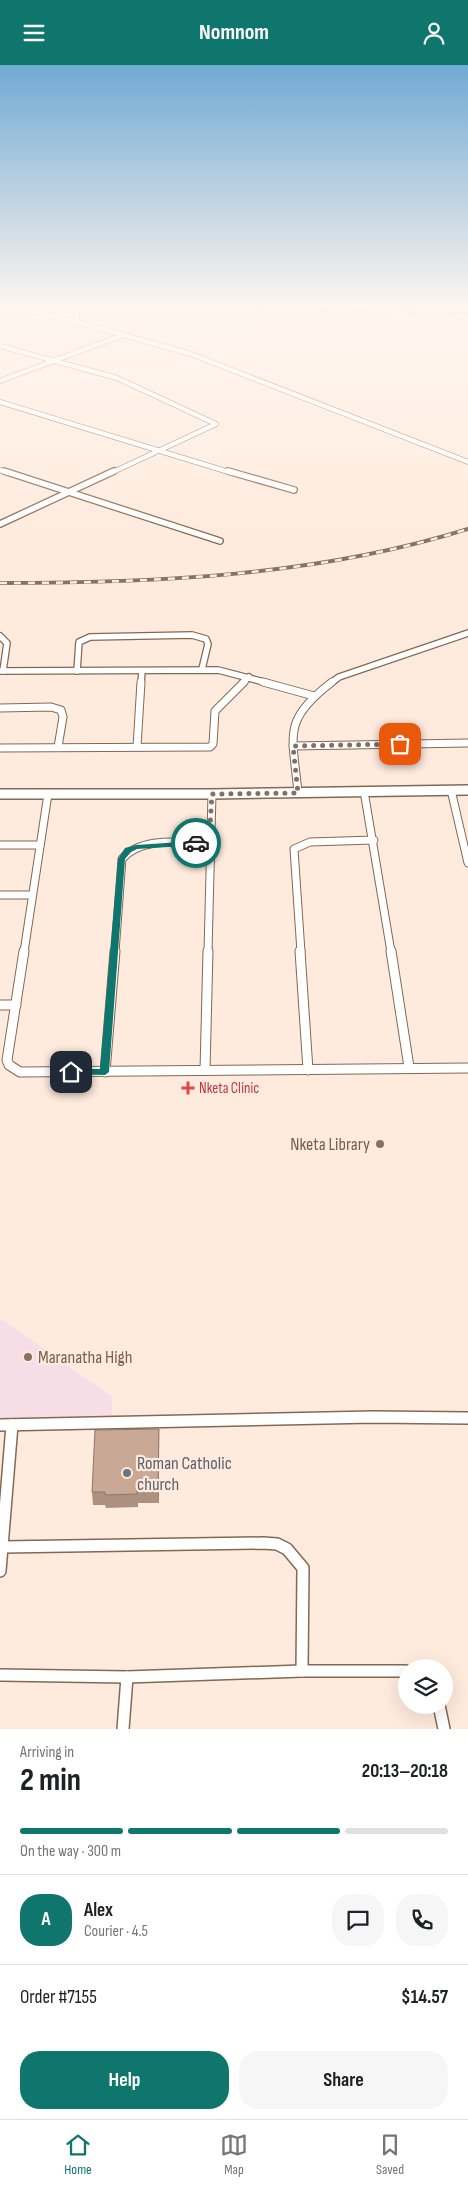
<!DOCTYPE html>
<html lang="en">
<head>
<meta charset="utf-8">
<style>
	body { margin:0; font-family:"Sofia Sans Condensed",sans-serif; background:#f6f6f6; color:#202124; height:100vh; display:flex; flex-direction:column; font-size:19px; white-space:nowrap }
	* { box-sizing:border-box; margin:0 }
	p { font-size:16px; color:#757577 }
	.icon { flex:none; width:28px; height:28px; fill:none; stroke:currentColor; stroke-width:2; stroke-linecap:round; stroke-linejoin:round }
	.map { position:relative; height:1664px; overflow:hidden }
	.panel { display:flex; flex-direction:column; background:#fff; flex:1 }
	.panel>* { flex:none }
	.controls { position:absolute; left:398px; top:1594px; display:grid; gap:10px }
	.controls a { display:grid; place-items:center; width:55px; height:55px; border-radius:50%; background:#fff; box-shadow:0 5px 20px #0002; font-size:25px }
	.pin { position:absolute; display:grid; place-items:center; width:42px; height:42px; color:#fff; margin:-21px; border-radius:10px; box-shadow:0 2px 8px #0006 }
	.courier { position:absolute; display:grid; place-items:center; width:50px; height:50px; margin:-25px; border:4px solid #0f766e; border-radius:50%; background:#fff; color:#222; box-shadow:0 1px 6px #0007 }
	.headline em { font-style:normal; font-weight:700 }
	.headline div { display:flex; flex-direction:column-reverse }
	.headline { display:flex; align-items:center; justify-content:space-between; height:85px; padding:0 20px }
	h1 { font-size:32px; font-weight:700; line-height:38px }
	.bar { display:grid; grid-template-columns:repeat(4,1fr); gap:8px 5px; align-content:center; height:60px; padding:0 20px }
	.bar i { height:6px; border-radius:4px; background:#e0e0e0 }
	.bar .current { background:#0f766e }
	.bar p { grid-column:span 4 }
	.line { display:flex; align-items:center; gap:12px; padding:0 20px; border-top:1px solid #e0e0e0 }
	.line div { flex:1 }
	.round { display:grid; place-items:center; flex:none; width:52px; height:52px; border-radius:20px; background:#f6f6f6 }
	.cta { display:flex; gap:10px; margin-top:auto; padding:10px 20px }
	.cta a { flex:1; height:58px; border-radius:20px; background:#0f766e; color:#fff; font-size:20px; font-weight:700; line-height:58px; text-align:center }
	.cta a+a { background:#f6f6f6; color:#202124 }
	header { display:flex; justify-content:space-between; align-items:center; height:65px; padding:0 20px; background:#0f766e; color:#fff; font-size:22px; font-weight:700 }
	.menu { display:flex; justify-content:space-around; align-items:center; height:70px; border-top:1px solid #e0e0e0; background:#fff; font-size:14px; color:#757577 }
	.menu a { display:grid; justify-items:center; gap:2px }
	.menu .current { color:#0f766e }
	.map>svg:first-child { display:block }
	.education { fill:#f7dee6 }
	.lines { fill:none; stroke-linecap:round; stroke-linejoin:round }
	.minor-far4-casing { stroke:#846853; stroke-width:5.5 }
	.minor-far3-casing { stroke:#846853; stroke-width:8 }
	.minor-far2-casing { stroke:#846853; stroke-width:9 }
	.minor-far1-casing { stroke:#846853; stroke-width:11 }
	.minor-casing { stroke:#846853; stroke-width:14 }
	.tertiary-casing { stroke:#846853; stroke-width:12 }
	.trunk-casing { stroke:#846853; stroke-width:3 }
	.minor-far4 { stroke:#fff; stroke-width:4.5 }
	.minor-far3 { stroke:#fff; stroke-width:5.5 }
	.minor-far2 { stroke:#fff; stroke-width:7 }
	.minor-far1 { stroke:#fff; stroke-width:9 }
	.minor { stroke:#fff; stroke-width:11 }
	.tertiary { stroke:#fff; stroke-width:9 }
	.trunk { fill:#fff; fill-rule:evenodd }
	.rail-casing { stroke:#837469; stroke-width:4 }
	.rail { stroke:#ffebdd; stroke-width:2.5; stroke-dasharray:7; stroke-linecap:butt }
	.wall { fill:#ae9081 }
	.shaded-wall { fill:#8d7669 }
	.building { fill:#caa896; stroke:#8d7669 }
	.route { fill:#0f766e }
	.done { stroke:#807167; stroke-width:5; stroke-dasharray:0 9 }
	.health-dot { fill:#e0444e; stroke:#ffebdd; stroke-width:2 }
	.education-dot { fill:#8d6e63; stroke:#ffebdd; stroke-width:2 }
	.worship-dot { fill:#6b7280; stroke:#ffebdd; stroke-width:2 }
	.labels { text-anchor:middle; stroke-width:4.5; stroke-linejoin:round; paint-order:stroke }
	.health-label { font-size:15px; fill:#be3a42; stroke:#ffebdd; text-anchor:start }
	.near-education-label { font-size:18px; fill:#785e54; stroke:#ffebdd; text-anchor:end }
	.near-worship-label { font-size:18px; fill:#5b616d; stroke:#ffebdd; text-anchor:start }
</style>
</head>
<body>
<header><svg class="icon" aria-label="menu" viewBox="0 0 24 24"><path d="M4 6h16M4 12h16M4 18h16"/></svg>Nomnom<svg class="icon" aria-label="person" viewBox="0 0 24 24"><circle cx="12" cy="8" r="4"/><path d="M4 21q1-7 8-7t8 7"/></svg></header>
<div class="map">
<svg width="468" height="1664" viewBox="0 0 468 1664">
	<rect width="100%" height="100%" fill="#ffebdd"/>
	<!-- education -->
	<path class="education" d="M0,1253L112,1332V1354L0,1357Z"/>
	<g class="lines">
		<!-- minor-far4 casing -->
		<g class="minor-far4-casing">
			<g id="minor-far4">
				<path d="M10,241L77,257"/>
				<path d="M77,241V257L191,289L468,397"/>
				<path d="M0,281L117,313L216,359L111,408"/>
				<path d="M0,316L123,270"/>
				<path d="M0,337L232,408"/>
				<path d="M0,405L8,408"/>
			</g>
		</g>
		<!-- minor-far3 casing -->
		<g class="minor-far3-casing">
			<g id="minor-far3">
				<path d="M4,406L220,476"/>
				<path d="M228,406L294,425"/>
				<path d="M0,459L114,406"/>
				<path d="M0,571L7,578L3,606"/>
				<path d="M0,606L218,605L268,618"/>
				<path d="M77,606L79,577L90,572L192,570L206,574L208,579L202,604"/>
				<path d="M141,618L142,606"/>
				<path d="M243,618L249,612"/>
				<path d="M331,618L339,612L468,568"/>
			</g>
		</g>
		<!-- minor-far2 casing -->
		<g class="minor-far2-casing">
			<g id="minor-far2">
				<path d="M263,617L314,631"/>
				<path d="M0,643L51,642L61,645L63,652L58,682"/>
				<path d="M293,681L468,678"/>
				<path d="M137,682L141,617"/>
				<path d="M0,683L210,682L213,679L215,646L244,617"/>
				<path d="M451,725L468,798"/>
				<path d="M364,726L391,887"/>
				<path d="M298,728C293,670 281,656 332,617"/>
				<path d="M0,780H40"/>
				<path d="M0,830H32"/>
				<path d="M24,887L48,729"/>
				<path d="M115,887L122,794C142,771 181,778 209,778"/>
				<path d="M208,887L212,729"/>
				<path d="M301,887L294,784L310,777L374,775"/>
			</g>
		</g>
		<!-- minor-far1 casing -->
		<g class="minor-far1-casing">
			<g id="minor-far1">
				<path d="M24,886L7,995L9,1000L20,1007L468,1003"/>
				<path d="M300,886L308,1005"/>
				<path d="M391,886L409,1002"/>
				<path d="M0,940H16"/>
				<path d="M205,1005L208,886"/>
				<path d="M105,1007L115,886"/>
			</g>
		</g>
		<!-- minor casing -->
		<g class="minor-casing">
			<g id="minor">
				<path d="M0,1360L373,1352L468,1353"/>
				<path d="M3,1482L263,1478L277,1479L287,1484L303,1503L302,1606"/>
				<path d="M0,1506L12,1360"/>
				<path d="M0,1610L127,1612L302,1606H406"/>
				<path d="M439,1640L444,1664"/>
				<path d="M123,1664L127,1612"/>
			</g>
		</g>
		<!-- tertiary casing -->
		<g class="tertiary-casing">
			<path id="tertiary" d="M0,729H212L468,725"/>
		</g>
		<!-- trunk casing -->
		<g class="trunk-casing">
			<path id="trunk" d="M258,241L468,244V248L261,243Z"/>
		</g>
		<!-- minor-far4 -->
		<use href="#minor-far4" class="minor-far4"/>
		<!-- minor-far3 -->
		<use href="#minor-far3" class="minor-far3"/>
		<!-- minor-far2 -->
		<use href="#minor-far2" class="minor-far2"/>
		<!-- minor-far1 -->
		<use href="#minor-far1" class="minor-far1"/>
		<!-- minor -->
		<use href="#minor" class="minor"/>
		<!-- tertiary -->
		<use href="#tertiary" class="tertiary"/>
		<!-- trunk -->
		<use href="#trunk" class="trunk"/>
		<!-- rail casing -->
		<g class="rail-casing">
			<path id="rail" d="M0,518C156,518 318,511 468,464"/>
		</g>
		<!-- rail -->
		<use href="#rail" class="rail"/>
	</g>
	<!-- wall -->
	<path class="wall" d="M159,1364V1438H138V1442L106,1443L105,1440H93L92,1427Z"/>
	<!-- shaded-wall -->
	<path class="shaded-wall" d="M159,1364V1438L158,1425Z"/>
	<!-- building -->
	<path class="building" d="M159,1364L158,1425H137V1429L105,1430V1427H92L95,1365Z"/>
	<!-- sky -->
	<linearGradient id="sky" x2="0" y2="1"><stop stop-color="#71aad3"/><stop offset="0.51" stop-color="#fff6f0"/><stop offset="1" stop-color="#fff6f0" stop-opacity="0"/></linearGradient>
	<rect width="468" height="474" fill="url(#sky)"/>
	<!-- route -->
	<path class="route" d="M196,776L200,778L199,780L137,784L131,787L125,794L109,1007L105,1010L68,1009L66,1007L71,1004H100L118,794L125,783L136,780Z"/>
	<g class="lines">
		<!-- done -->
		<path class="done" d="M196,778H209L212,729L298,728L293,681L400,679"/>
	</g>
	<!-- markers -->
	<path class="health-dot" d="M185.5 1015.5h5v5h5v5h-5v5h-5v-5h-5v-5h5z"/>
	<g class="education-dot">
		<circle cx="380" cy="1079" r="5"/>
		<circle cx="28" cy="1292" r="5"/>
	</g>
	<circle class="worship-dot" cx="127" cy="1408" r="5"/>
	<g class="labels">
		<!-- health labels -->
		<g class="health-label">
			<text x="199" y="1028">Nketa Clinic</text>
		</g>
		<!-- near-education labels -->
		<g class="near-education-label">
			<text x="370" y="1085">Nketa Library</text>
			<text x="38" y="1298" text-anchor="start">Maranatha High</text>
		</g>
		<!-- near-worship labels -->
		<g class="near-worship-label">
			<text x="137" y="1404">Roman Catholic<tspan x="137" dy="21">church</tspan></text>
		</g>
	</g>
</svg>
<div class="controls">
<a><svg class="icon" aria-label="layers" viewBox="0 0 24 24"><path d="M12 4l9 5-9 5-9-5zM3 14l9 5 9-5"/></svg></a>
</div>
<div class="pin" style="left:400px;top:679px;background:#ea580c"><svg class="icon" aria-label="bag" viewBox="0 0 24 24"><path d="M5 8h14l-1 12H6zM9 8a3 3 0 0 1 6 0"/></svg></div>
<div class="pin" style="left:71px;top:1007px;background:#1f2937"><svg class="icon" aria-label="home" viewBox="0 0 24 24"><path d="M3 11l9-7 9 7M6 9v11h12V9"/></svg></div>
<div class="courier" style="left:196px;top:778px"><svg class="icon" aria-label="car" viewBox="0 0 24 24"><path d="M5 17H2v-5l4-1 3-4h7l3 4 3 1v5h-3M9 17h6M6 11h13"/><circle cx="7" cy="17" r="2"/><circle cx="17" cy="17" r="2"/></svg></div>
</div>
<section class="panel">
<div class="headline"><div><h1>2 min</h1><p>Arriving in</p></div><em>20:13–20:18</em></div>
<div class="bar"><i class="current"></i><i class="current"></i><i class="current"></i><i></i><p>On the way · 300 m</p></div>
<div class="line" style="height:90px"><b class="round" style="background:#0f766e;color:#fff">A</b><div><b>Alex</b><p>Courier · 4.5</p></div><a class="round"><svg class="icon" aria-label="chat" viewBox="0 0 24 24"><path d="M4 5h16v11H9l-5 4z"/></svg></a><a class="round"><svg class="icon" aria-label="phone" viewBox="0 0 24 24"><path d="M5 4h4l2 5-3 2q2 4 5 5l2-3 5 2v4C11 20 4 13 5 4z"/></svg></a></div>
<div class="line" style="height:65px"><div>Order #7155</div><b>$14.57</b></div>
<div class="cta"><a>Help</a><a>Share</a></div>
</section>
<nav class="menu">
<a class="current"><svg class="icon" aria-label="home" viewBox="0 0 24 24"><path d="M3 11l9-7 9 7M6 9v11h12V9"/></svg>Home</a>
<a><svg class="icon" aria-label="map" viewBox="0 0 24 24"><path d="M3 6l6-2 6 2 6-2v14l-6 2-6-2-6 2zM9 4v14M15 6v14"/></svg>Map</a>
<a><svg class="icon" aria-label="saved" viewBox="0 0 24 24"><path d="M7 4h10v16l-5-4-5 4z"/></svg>Saved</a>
</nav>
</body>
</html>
